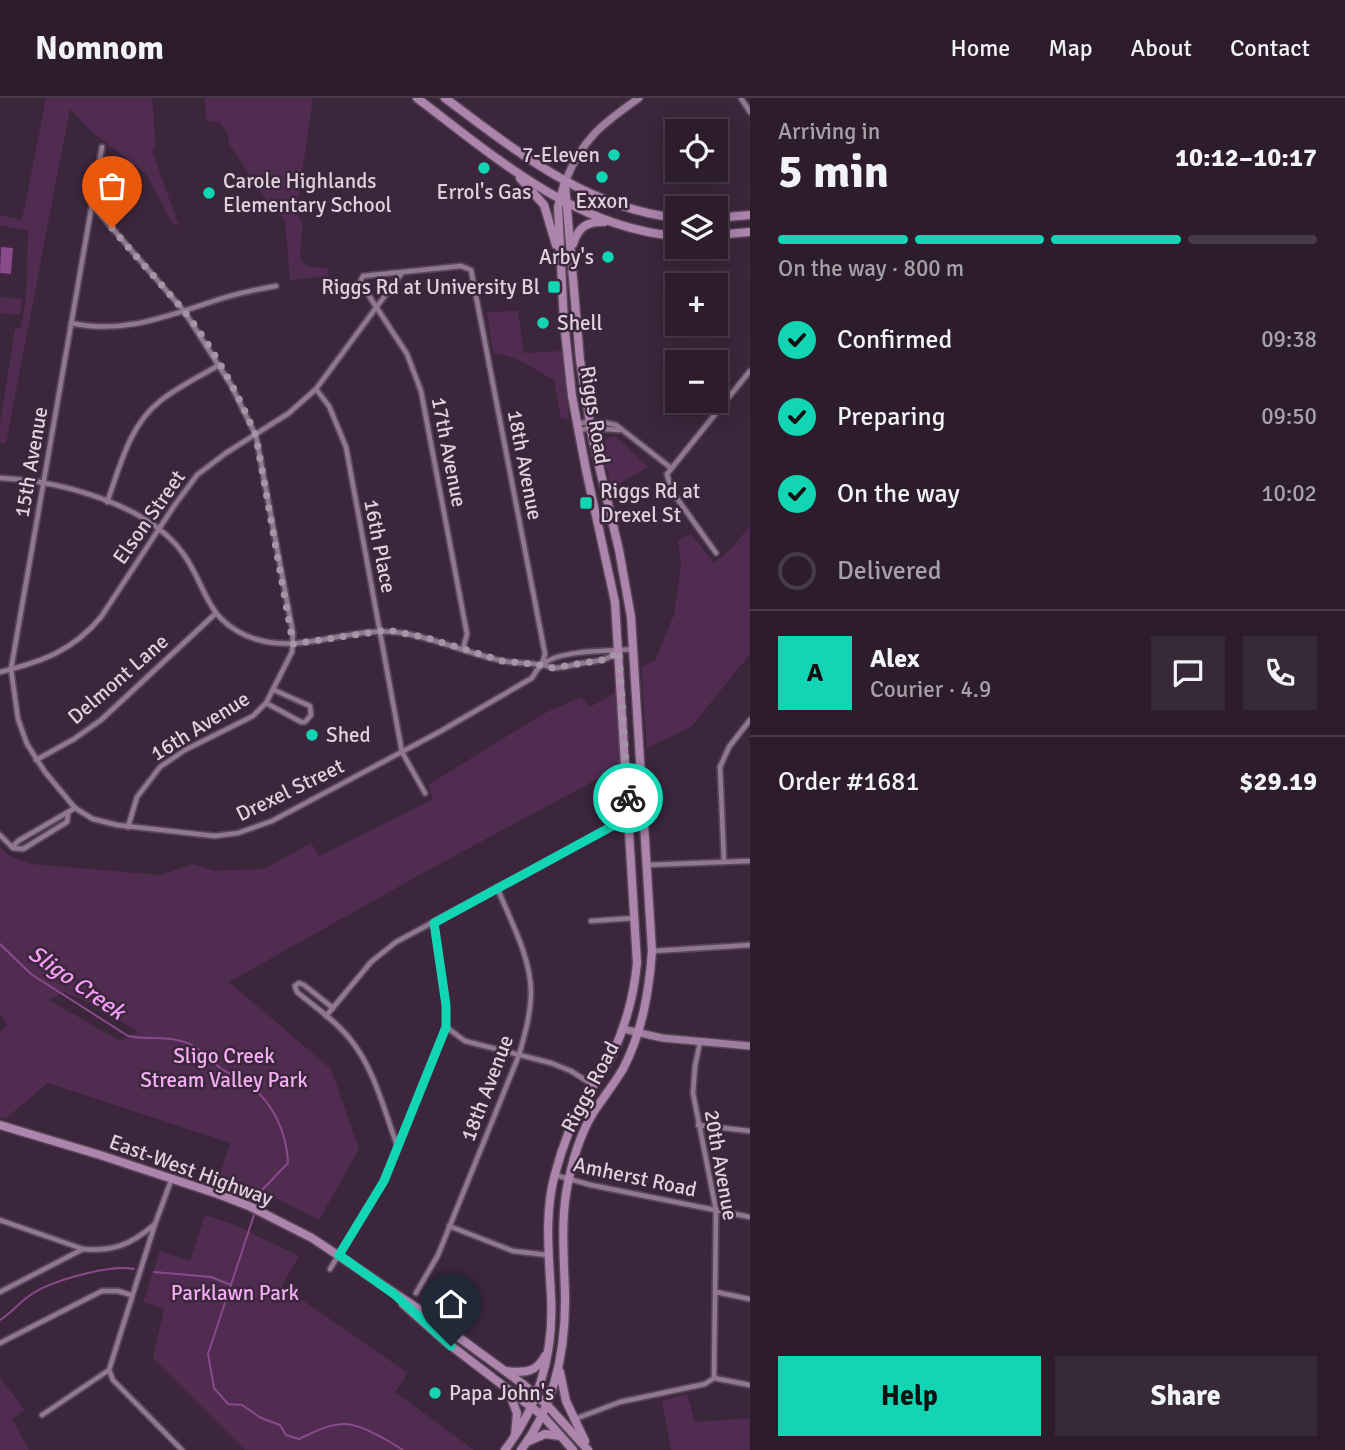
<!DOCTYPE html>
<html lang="en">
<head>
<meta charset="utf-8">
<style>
	body { margin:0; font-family:Signika,sans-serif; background:#382938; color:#f1f3f6; height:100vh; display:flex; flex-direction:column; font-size:26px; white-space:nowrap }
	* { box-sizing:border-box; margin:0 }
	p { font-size:23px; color:#a6a1a9 }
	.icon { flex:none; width:38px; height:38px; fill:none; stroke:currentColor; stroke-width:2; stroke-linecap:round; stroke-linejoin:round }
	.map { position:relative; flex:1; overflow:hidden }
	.details { display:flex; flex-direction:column; background:#2c1c2c; width:595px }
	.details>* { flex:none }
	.fabs { position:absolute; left:665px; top:21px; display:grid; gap:14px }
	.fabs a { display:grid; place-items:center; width:63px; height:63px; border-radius:0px; background:#2c1c2c; box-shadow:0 4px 18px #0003,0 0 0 2px #483a48; font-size:35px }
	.pin { position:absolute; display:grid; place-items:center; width:60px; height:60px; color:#fff; margin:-72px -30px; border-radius:50% 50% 50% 0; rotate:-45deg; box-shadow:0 0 7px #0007 }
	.pin .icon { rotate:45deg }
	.courier { position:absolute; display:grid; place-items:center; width:70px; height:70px; margin:-35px; border:5px solid #12d5b4; border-radius:50%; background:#fff; color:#222; box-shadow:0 2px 9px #0007 }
	.head em { font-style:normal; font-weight:700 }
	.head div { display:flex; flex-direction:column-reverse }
	.head { display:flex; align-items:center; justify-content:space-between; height:119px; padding:0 28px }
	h1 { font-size:46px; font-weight:700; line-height:52px }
	.bar { display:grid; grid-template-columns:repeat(4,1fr); gap:10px 7px; align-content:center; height:84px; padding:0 28px }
	.bar i { height:9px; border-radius:5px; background:#483a48 }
	.bar .on { background:#12d5b4 }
	.bar p { grid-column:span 4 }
	.line { display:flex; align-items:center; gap:18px; padding:0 28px; border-top:2px solid #483a48 }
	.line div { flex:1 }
	.round { display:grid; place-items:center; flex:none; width:74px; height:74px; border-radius:0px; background:#382938 }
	ol { padding:0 28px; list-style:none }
	li { display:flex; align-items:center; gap:21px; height:77px }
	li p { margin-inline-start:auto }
	li .icon { padding:7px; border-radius:50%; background:#12d5b4; color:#111; stroke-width:4 }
	li:last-child { color:#a6a1a9 }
	li i { width:38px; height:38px; border:4px solid #483a48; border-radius:50% }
	.primary-button { display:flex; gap:14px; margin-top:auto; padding:14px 28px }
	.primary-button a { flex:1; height:80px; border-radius:0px; background:#12d5b4; color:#111; font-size:28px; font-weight:700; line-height:80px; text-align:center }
	.primary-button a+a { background:#382938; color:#f1f3f6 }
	header { display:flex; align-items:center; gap:42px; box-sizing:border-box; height:98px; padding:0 35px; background:#2c1c2c; border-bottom:2px solid #483a48 }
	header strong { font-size:33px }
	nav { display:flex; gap:38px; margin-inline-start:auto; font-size:24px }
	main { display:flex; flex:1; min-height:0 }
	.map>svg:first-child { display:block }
	.green { fill:#502c51; fill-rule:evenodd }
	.water { fill:#894a8c }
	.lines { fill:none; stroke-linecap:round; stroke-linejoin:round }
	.stream { stroke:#894a8c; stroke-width:2 }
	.street-casing { stroke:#574557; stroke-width:8 }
	.secondary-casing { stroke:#574557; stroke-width:10 }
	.primary-casing { stroke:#574557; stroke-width:11 }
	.street { stroke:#907890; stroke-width:4.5 }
	.secondary { stroke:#9e7e9e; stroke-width:7 }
	.primary { stroke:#ac84ac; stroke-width:8 }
	.done { stroke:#a695a6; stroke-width:7; stroke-dasharray:0 12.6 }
	.route { stroke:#12d5b4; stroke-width:9 }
	.poi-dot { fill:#12d5b4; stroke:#3b263b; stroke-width:2.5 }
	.labels { text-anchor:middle; stroke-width:5; stroke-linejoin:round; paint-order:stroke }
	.poi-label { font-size:21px; fill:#dfd1df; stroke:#3b263b; text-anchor:start }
	.street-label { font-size:21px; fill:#dfd1df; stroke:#3b263b }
	.park-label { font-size:21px; fill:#f4adf5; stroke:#3b263b }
	.water-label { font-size:23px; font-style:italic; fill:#f59df7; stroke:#3b263b }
</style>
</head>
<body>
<header>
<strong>Nomnom</strong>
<nav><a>Home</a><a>Map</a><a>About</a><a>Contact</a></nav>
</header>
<main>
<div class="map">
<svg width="750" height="1352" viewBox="0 0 750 1352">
	<rect width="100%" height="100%" fill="#3b263b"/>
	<!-- green -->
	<g class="green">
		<path d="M46,0H152L156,50L152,53L179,128L172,125L147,77L90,32L70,11L6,345H0V326L15,231L21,229L26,198L28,133L0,127V117L22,122Z"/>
		<path d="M205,0H313L296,116L303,125L300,154L302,164L310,169L327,170L329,178L290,182L285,122L266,102L229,46L227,34L220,25L206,22Z"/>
		<path d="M0,199L22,201L20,217L0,215Z"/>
		<path d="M518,213L524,255L563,253L569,321L561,320L554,282L515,260L493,255L487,214Z"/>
		<path d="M613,338L618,340L648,369L611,390L602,349L606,341Z"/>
		<path d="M750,428V556L691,629L647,650L641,569L655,562L674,517L681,467L678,442L691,436L714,465L730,452Z"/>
		<path d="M615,595L620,665L618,670L432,770L229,884L331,971L359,1051L319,1122L263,1094L220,1077L230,1045L48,985L5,1021L0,1019V934L7,927L0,916V749L10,758L31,766L160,777L194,766L214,773L264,771L311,745L319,758L433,701L428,687L541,617L581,599L590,609ZM64,894L100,910L138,934L120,943L49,902Z"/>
		<path d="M205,1117L235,1127L299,1158L282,1188L408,1275L395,1294L474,1352H245L153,1260L164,1211L143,1204L160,1153L190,1163Z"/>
		<path d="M0,1280L25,1312L12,1321L29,1352H0Z"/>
		<path d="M687,1296L695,1324L750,1320V1352H671L662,1303Z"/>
	</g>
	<!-- water -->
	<path class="water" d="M1,149L13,150L11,176L0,175Z"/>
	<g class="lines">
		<!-- stream -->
		<g class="stream">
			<path d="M0,846L31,876L128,938C146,942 163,938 181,943C198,947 207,960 220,970C229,976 240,980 248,986C273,1004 287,1035 288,1065L262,1092L257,1108"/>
			<path d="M255,1114L208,1256L214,1290L228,1306L242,1307L261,1320L280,1327L286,1337L299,1341C314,1334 330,1325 347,1326C362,1327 391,1344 403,1352"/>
			<path d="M154,1174L211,1179L231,1187"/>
			<path d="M0,1222C11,1215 19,1205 29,1198C49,1183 110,1166 134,1171"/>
		</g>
		<!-- street casing -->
		<g class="street-casing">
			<g id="street">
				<path d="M741,0L750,14"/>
				<path d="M102,49L11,571L18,621L27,646L45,674L75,710L93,721L117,727L215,738L238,735L272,723L441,633L532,580C535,575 538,569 543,566C561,551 610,554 632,551"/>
				<path d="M93,108L184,213L231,287L256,338L293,535L292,554L266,605L253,618L185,652L160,669L137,699L128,729"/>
				<path d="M71,225C120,236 162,220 208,205C230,197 253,192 276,188"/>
				<path d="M316,291L329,308L346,349L402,654L425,695"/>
				<path d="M578,325L602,324L616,327L671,370"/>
				<path d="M580,332L591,330L619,332"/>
				<path d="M0,380C61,383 155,407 188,463C207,494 208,520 245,537C297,561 349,526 402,535C435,540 466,555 499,562C513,566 527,564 541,567C547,567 551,570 556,570C565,569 574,567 583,565C596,563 607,563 617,554"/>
				<path d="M107,404C120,369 129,328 159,304C177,289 199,279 219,267"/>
				<path d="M716,455L671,392L667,376L750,273"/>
				<path d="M463,551L467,536L421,293L407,256L360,184L363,178L461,168L471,172L545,556L542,566"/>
				<path d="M0,574C41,564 73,553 101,519L174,408L197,377L226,355L289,315L316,291L401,176"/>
				<path d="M266,605L301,624H305L311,617L310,608L274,592"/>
				<path d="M36,662L74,641L101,622L215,516"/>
				<path d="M0,737L12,749"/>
				<path d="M12,749L18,743L75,710"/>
				<path d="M13,750L23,751L67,724L68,716"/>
				<path d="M724,764L720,669L729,649L750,622"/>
				<path d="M647,767L750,763"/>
				<path d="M591,823L635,820"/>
				<path d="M653,853L750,847"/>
				<path d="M333,910L304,887L299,885L295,888L297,894C315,909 336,923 350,941C374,970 384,1012 397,1047"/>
				<path d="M326,918L371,864L396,844L629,719L643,718"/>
				<path d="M446,929L465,943L551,965L571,973L593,987"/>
				<path d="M700,944L695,968L693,995L716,1112L714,1280"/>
				<path d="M698,1027L750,1033"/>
				<path d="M555,1077L591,1087L750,1119"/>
				<path d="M0,1122L83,1151C113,1154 132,1146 155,1126"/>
				<path d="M449,1128L513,1153L548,1157"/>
				<path d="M330,1171L384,1083L446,929V907L434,825"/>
				<path d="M0,1194L83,1151"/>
				<path d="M716,1194L750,1201"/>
				<path d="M416,1195L438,1157L519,957C525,936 531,915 531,893C530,857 510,822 497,789"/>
				<path d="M0,1245L102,1193H118L131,1197"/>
				<path d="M109,1272L113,1282L182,1352"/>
				<path d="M42,1317L109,1272L155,1126L172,1080"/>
				<path d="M575,1321L620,1304L705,1286L714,1280L750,1287"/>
			</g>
		</g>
		<!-- secondary casing -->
		<g class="secondary-casing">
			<g id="secondary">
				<path d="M565,84C582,41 602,26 639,0"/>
				<path d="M623,931L662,940L750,948"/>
			</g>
		</g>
		<!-- primary casing -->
		<g class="primary-casing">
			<g id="primary">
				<path d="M417,0C495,59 575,130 677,138"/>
				<path d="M445,0C516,53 586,110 677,120"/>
				<path d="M520,80L544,107L556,147"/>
				<path d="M716,120L750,117"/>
				<path d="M716,137L750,134"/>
				<path d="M573,146C578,130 586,123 604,124"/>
				<path d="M0,1027L100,1057L218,1096L249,1108L312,1140L435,1222L524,1287L547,1307L588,1352"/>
				<path d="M403,1206L446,1244L543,1318L573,1352"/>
				<path d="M506,1273C524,1275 536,1275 545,1258"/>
				<path d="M560,1274L566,1303L585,1343"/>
				<path d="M508,1292L517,1315L515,1337"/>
				<path d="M529,1343L545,1336L560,1338"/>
				<path d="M505,1352C540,1306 554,1255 551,1198C549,1158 544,1115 555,1076C562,1050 571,1025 584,1002C593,987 604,972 612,957C626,927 634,897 637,865L615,504L586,372L572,298L564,224L558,109L565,84"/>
				<path d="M521,1352C555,1307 566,1252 565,1196C564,1158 560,1118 569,1080C574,1057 581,1035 593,1015C603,1000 614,986 623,971C642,934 649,895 652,853L631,519L619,452L592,338L580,262L565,87"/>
			</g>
		</g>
		<!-- street -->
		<use href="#street" class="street"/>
		<!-- secondary -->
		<use href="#secondary" class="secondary"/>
		<!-- primary -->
		<use href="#primary" class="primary"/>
	</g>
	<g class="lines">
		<!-- done -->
		<path class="done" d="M112,130C135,158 160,184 183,212C211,245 239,297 256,338L293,546L388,532L428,540L502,563L541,567L553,570L608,561L619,553L628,700"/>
		<!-- route -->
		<path class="route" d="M451,1248L394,1196L339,1157L384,1083L446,929V907L434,825L629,719L628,700"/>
	</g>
	<!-- markers -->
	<g class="poi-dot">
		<circle cx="614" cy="57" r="7"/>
		<circle cx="484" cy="70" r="7"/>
		<circle cx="602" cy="79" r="7"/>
		<circle cx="209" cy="95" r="7"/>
		<circle cx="608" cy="159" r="7"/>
		<rect x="547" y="182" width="14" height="14" rx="3.5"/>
		<circle cx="543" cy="225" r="7"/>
		<rect x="579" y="398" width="14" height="14" rx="3.5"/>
		<circle cx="312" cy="637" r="7"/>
		<circle cx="435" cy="1295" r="7"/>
	</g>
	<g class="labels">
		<!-- poi labels -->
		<g class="poi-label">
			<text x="600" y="64" text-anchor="end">7-Eleven</text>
			<text x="223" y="90">Carole Highlands<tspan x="223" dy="24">Elementary School</tspan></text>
			<text x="484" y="101" text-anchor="middle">Errol's Gas</text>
			<text x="602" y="110" text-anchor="middle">Exxon</text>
			<text x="594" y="166" text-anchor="end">Arby's</text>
			<text x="540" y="196" text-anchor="end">Riggs Rd at University Bl</text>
			<text x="557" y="232">Shell</text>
			<text x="600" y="400">Riggs Rd at<tspan x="600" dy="24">Drexel St</tspan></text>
			<text x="326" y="644">Shed</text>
			<text x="449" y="1302">Papa John's</text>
		</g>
		<!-- street labels -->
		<g class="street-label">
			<text transform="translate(595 317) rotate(81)" y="7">Riggs Road</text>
			<text transform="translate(449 354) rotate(79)" y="7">17th Avenue</text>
			<text transform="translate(31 364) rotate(-80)" y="7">15th Avenue</text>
			<text transform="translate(525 367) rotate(79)" y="7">18th Avenue</text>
			<text transform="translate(149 419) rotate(-55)" y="7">Elson Street</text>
			<text transform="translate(380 448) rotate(79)" y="7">16th Place</text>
			<text transform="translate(118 581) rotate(-41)" y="7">Delmont Lane</text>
			<text transform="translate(200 628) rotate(-32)" y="7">16th Avenue</text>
			<text transform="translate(290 692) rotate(-26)" y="7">Drexel Street</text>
			<text transform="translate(590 989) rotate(-62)" y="7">Riggs Road</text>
			<text transform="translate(487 990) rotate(-69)" y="7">18th Avenue</text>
			<text transform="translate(721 1067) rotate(80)" y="7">20th Avenue</text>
			<text transform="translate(191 1072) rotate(20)" y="7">East-West Highway</text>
			<text transform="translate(635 1079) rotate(12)" y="7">Amherst Road</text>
		</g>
		<!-- park labels -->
		<g class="park-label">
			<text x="224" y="965">Sligo Creek<tspan x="224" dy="24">Stream Valley Park</tspan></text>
			<text x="235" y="1202">Parklawn Park</text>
		</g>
		<!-- water labels -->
		<g class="water-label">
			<text transform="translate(77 884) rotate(35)" y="8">Sligo Creek</text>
		</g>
	</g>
</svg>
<div class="fabs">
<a><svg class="icon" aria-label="locate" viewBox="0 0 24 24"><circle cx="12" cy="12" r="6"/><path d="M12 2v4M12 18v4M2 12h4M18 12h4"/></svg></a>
<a><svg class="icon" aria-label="layers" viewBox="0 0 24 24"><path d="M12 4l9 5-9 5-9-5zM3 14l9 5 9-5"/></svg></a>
<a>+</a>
<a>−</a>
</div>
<div class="pin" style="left:112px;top:130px;background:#ea580c"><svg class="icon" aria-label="bag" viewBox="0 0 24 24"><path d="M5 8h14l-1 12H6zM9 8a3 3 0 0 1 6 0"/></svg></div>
<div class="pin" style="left:451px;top:1248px;background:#1f2937"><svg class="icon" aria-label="home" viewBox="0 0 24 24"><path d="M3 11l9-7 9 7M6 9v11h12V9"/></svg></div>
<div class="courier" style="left:628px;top:700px"><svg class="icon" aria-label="bike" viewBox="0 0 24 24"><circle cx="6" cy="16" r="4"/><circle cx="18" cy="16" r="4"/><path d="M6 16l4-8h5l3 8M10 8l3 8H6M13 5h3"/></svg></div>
</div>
<section class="details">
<div class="head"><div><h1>5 min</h1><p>Arriving in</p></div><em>10:12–10:17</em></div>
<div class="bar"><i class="on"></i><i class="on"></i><i class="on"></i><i></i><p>On the way · 800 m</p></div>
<ol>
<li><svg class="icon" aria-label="check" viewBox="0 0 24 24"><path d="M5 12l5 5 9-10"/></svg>Confirmed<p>09:38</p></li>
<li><svg class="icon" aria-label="check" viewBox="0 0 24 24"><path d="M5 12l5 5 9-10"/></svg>Preparing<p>09:50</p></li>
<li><svg class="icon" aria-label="check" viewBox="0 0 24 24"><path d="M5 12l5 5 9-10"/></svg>On the way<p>10:02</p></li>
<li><i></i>Delivered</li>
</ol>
<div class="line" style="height:126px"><b class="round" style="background:#12d5b4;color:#111">A</b><div><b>Alex</b><p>Courier · 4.9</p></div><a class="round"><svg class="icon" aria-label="chat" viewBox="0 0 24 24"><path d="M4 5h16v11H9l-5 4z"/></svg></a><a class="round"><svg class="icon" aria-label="phone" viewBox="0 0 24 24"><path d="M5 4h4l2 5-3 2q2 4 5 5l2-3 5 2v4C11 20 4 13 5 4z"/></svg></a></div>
<div class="line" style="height:91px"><div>Order #1681</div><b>$29.19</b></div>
<div class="primary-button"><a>Help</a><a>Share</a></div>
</section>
</main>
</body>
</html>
